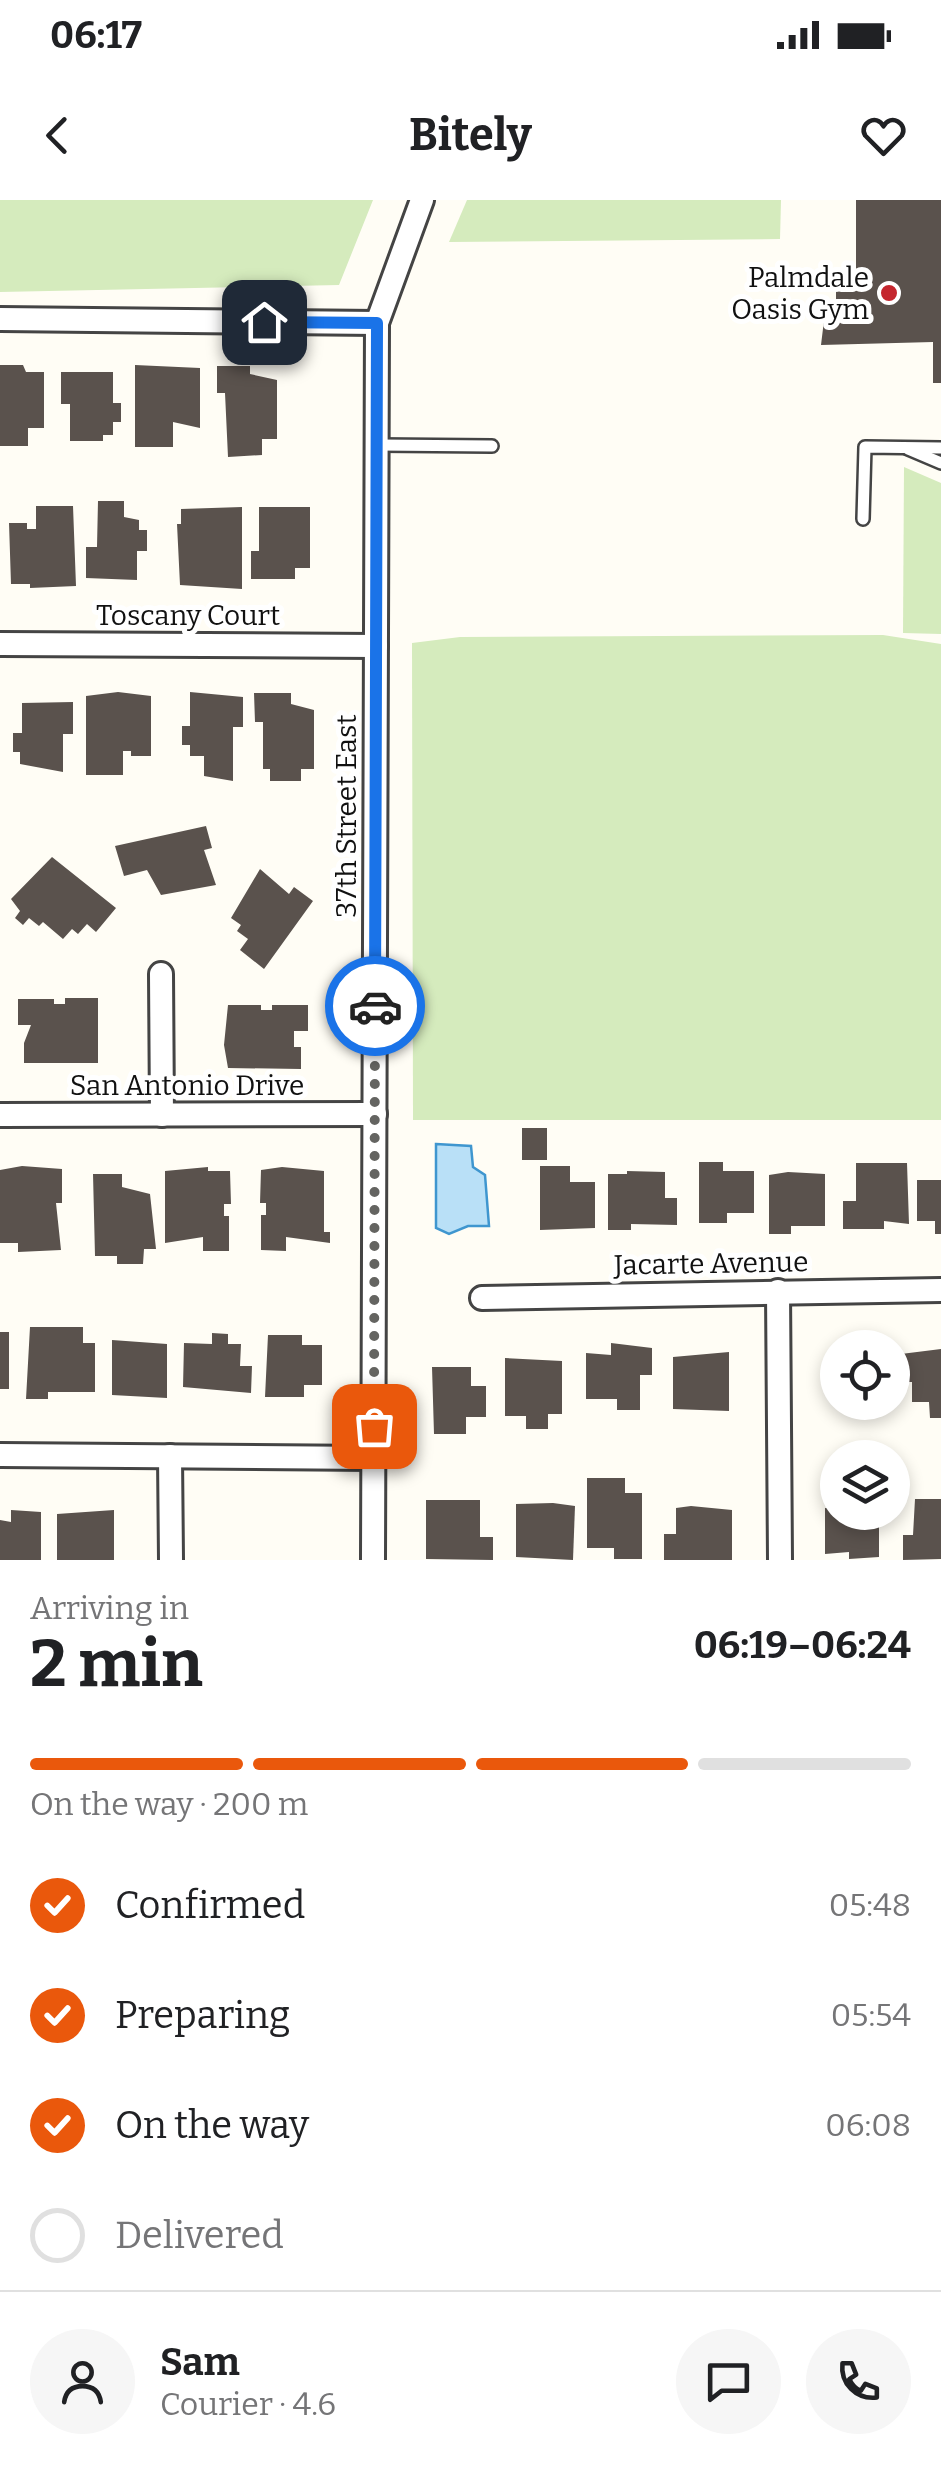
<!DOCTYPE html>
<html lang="en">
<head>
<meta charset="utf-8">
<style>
	body { margin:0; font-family:Bitter,serif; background:#f6f6f6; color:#202124; height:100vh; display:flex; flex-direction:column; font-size:38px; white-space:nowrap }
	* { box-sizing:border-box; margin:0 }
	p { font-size:32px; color:#757577 }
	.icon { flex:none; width:55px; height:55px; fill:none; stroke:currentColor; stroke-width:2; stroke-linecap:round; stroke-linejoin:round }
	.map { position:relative; height:1360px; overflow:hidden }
	.drawer { display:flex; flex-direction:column; background:#fff; flex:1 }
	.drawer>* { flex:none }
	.tools { position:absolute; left:820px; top:1130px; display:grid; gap:20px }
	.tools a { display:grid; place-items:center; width:90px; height:90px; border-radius:50%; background:#fff; box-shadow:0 5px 15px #0003; font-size:50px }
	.pin { position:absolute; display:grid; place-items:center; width:85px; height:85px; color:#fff; margin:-42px; border-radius:20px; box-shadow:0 5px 15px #0006 }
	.courier { position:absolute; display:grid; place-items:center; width:100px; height:100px; margin:-50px; border:8px solid #1a73e8; border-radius:50%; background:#fff; color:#222; box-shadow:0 2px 12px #0007 }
	.headline em { font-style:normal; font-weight:700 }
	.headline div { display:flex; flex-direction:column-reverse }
	.headline { display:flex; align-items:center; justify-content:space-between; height:170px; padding:0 30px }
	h1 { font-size:65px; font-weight:700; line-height:75px }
	.bar { display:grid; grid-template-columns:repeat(4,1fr); gap:15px 10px; align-content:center; height:120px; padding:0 30px }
	.bar i { height:12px; border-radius:8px; background:#e0e0e0 }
	.bar .selected { background:#ea580c }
	.bar p { grid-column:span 4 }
	.line { display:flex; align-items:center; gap:25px; padding:0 30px; border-top:2px solid #e0e0e0 }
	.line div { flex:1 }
	.round { display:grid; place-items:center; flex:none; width:105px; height:105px; border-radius:52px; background:#f6f6f6 }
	ol { padding:0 30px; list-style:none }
	li { display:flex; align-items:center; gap:30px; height:110px }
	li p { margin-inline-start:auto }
	li .icon { padding:10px; border-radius:50%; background:#ea580c; color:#fff; stroke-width:4 }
	li:last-child { color:#757577 }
	li i { width:55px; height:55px; border:5px solid #e0e0e0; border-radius:50% }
	.status { display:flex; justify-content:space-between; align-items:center; height:70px; padding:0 50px; background:#fff; direction:ltr }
	.status svg { height:28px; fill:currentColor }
	header { display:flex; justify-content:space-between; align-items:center; height:130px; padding:0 30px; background:#fff; font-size:45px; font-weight:700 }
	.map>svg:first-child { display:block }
	.green { fill:#d5ebbd }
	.water { fill:#b9e0f7; stroke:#3f96cf; stroke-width:2.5 }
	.building { fill:#5a524d }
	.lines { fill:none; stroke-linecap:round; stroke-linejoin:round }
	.service-casing { stroke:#444; stroke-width:16 }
	.minor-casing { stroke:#444; stroke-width:28 }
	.service { stroke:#fff; stroke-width:11 }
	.minor { stroke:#fff; stroke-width:22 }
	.done { stroke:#646461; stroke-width:10; stroke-dasharray:0 18 }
	.route { stroke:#1a73e8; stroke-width:12 }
	.poi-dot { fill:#c4262e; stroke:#fff; stroke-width:4 }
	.labels { text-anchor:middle; stroke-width:10; stroke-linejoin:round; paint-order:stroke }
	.poi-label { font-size:28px; fill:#111; stroke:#fff; text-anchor:end }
	.street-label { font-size:28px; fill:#111; stroke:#fff }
</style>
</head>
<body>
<div class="status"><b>06:17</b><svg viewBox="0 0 49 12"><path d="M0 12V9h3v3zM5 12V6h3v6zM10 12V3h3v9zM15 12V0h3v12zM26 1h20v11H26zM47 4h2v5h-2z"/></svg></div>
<header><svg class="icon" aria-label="back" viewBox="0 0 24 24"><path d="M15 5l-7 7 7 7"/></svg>Bitely<svg class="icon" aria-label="heart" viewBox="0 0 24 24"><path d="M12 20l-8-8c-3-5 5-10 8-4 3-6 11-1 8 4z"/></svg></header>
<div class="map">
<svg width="941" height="1360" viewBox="0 0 941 1360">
	<rect width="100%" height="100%" fill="#fffdf5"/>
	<!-- green -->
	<g class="green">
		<path d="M0,0H373L339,85L0,92Z"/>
		<path d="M467,0H781L780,39L449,42Z"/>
		<path d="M904,267L941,283V434L903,433Z"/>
		<path d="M883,435L941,444V920H413L412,443L460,437Z"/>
	</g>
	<!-- water -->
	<path class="water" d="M436,944L471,946L473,967L485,975L489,1026H468L449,1034L436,1028Z"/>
	<!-- building -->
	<g class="building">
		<path d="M856,0H941V183H933V142L821,145L826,104H836V81H844V70H856Z"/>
		<path d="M0,165H23L26,172H44V228H28V246H0Z"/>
		<path d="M135,165L200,168V228L173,222V247H135Z"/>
		<path d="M217,166H250V174L277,180V239H262V255L228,257L225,193H217Z"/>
		<path d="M61,172H113V203H121V222H113V235H103V241H70V204H61Z"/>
		<path d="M98,301H124V317L139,320V330H147V351H137V380L86,378V347H97Z"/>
		<path d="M36,306H73L76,386L30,388V384H11L9,323H27V329H36Z"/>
		<path d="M242,307V389L180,385L177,324H181V309Z"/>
		<path d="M259,307H310V368H295V379H251V351H259Z"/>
		<path d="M118,492L151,496V556H131V551H123V575H86V496Z"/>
		<path d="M190,492L243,497V527H233V581L204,576V556H190V545H182V526H190Z"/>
		<path d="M254,493H291V504L314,510V569H301V581H270V569H263V522H255Z"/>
		<path d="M73,502V534H63V572L20,564V552H13V533H22V503Z"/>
		<path d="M206,626L212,648L204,650L216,685L161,695L147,670L124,676L115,646Z"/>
		<path d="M52,657L116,708L96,732L87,724L78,734L72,729L63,739L43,722L39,726L29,718L23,725L15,718L20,711L11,699Z"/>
		<path d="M260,669L289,694L294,687L313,701L264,769L240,750L248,739L237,731L241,725L231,718Z"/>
		<path d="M65,798H98V863H24V843L31,825H18V799H54V804H65Z"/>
		<path d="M228,805H261V810H272V805H308V831H294V847H301V869L228,868L224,845Z"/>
		<rect x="522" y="928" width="25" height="32"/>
		<path d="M699,962H723V971H754V1013H727V1023H699Z"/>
		<path d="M856,963H907L909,1024L884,1021V1029H843V1001H856Z"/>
		<path d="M22,966L62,969V1003H56L61,1050L18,1052V1043H0V970Z"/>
		<path d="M540,966H570V982H595V1028L540,1030Z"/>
		<path d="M208,967V971H230L231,1004H224V1016H229V1051H203V1037L165,1043V971Z"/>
		<path d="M282,967L324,971V1032H330V1043L286,1037V1051L261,1050V1015H266V1003H260L261,970Z"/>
		<path d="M627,971L665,972V998H677V1025L631,1024V1030H608V974H627Z"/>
		<path d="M788,972L825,974V1026H791V1034H769V975Z"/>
		<path d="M93,974H122V987L150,994L156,1049H144L143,1064H117V1056H95Z"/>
		<path d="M917,980H941V1034H935V1021H917Z"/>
		<path d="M30,1127H83V1143H95V1192H48V1199H26Z"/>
		<rect x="0" y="1132" width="9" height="57"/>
		<path d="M212,1133L228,1134V1144H241L240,1166H252L251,1193L183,1187L184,1143L212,1144Z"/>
		<path d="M268,1135H302V1145H322V1185H304V1197H265Z"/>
		<path d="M112,1140L167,1144V1198L112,1195Z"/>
		<path d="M611,1143L652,1148V1175H640V1210H617V1199H586V1153L611,1155Z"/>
		<path d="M941,1149V1218H930L929,1202H912V1182H901V1154Z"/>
		<path d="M729,1152V1211L673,1209V1157Z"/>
		<path d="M505,1158L562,1161V1214H548V1229H526V1216H505Z"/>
		<path d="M432,1167H471V1186H486V1217H466V1234H434Z"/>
		<path d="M587,1278H625V1293H642V1359H614V1348H587Z"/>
		<path d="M915,1299H941V1359L903,1360V1335H913Z"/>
		<path d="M426,1300H480V1337H493V1360L426,1359Z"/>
		<path d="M553,1303L575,1306L573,1360L516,1357V1304Z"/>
		<path d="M691,1306L732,1310V1360H664V1334H676V1308Z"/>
		<path d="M825,1308L879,1312V1357L849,1359V1352L825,1354Z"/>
		<path d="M11,1310L41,1312V1360H0V1320L11,1322Z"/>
		<path d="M114,1310V1360H57V1314Z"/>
	</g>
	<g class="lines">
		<!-- service casing -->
		<g class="service-casing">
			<g id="service">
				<path d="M378,245L492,246"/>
				<path d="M908,249L941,263"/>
				<path d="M863,319L865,247L941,248"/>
			</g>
		</g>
		<!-- minor casing -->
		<g class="minor-casing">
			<g id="minor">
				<path d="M0,119L377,123"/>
				<path d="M0,444L376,446"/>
				<path d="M161,774L162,915"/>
				<path d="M0,915L375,914"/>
				<path d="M778,1091L780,1360"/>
				<path d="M482,1098L941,1090"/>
				<path d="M0,1255L374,1258"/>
				<path d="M170,1256L171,1360"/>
				<path d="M373,1360L377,123L422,0"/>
			</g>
		</g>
		<!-- service -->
		<use href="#service" class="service"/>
		<!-- minor -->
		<use href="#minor" class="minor"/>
	</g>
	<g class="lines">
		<!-- done -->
		<path class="done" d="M374,1226L375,806"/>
		<!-- route -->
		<path class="route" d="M264,122L377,123L375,806"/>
	</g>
	<!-- markers -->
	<circle class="poi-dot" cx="889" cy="93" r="10"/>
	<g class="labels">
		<!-- poi labels -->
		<g class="poi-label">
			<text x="869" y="87">Palmdale<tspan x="869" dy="32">Oasis Gym</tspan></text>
		</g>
		<!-- street labels -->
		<g class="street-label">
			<text x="188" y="425">Toscany Court</text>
			<text transform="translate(346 616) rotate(-90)" y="10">37th Street East</text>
			<text x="187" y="895">San Antonio Drive</text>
			<text transform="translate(711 1063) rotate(-1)" y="10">Jacarte Avenue</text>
		</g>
	</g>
</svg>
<div class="tools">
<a><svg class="icon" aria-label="locate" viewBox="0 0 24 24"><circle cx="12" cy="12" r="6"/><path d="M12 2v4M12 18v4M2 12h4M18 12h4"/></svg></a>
<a><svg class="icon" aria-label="layers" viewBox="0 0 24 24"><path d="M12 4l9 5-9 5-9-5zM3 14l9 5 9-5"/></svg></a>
</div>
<div class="pin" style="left:374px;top:1226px;background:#ea580c"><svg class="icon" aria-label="bag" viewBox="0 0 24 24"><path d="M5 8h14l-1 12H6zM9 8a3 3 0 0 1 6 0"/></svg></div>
<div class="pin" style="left:264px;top:122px;background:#1f2937"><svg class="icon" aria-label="home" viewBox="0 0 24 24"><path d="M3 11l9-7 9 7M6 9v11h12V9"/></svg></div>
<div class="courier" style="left:375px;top:806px"><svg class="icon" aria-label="car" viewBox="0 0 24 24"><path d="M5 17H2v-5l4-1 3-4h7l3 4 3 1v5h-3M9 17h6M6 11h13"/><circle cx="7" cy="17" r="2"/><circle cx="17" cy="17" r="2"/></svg></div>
</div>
<section class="drawer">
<div class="headline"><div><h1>2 min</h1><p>Arriving in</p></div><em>06:19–06:24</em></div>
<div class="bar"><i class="selected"></i><i class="selected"></i><i class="selected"></i><i></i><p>On the way · 200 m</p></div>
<ol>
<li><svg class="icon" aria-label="check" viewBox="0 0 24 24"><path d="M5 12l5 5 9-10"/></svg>Confirmed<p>05:48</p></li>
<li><svg class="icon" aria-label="check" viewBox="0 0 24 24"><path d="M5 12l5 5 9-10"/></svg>Preparing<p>05:54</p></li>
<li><svg class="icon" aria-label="check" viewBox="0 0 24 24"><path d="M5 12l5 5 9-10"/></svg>On the way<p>06:08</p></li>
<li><i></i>Delivered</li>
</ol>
<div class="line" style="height:180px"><a class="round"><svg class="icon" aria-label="person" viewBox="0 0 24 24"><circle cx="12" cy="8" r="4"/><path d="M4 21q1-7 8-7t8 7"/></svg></a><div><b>Sam</b><p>Courier · 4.6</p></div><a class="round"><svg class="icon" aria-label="chat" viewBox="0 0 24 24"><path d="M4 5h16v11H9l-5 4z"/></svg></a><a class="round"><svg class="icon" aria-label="phone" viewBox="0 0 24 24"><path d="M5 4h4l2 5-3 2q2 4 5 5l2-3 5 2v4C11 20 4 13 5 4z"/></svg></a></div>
</section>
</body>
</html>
